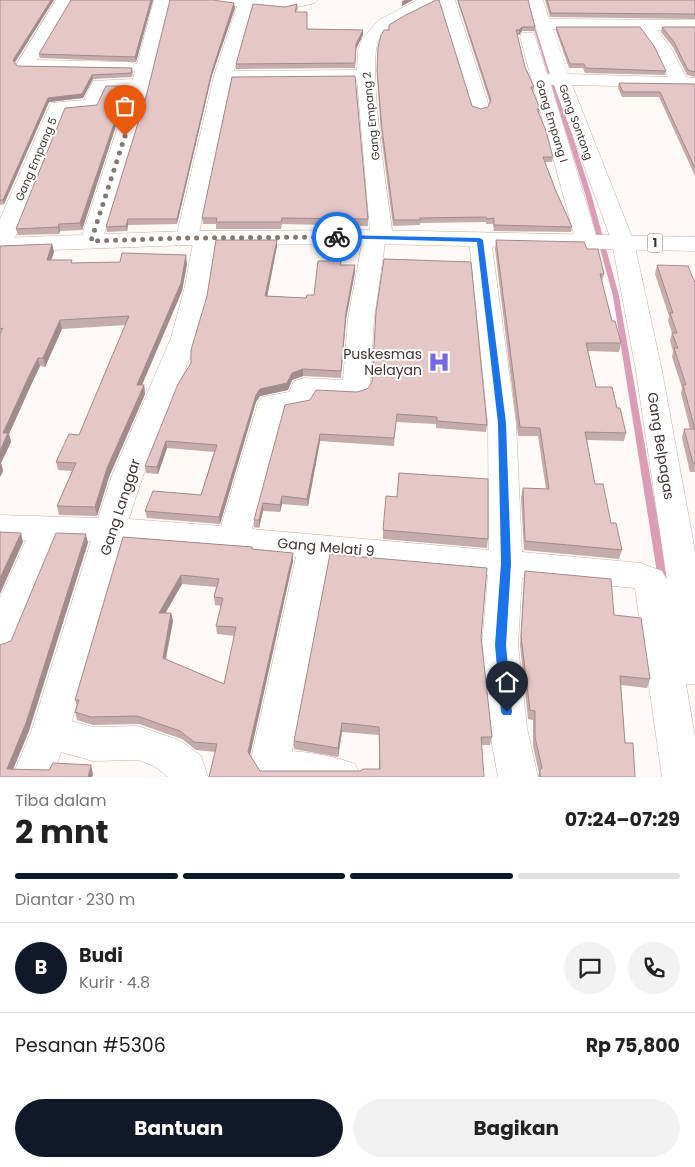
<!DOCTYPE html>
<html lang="id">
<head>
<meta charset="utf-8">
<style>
	body { margin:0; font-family:Poppins,sans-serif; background:#f2f2f2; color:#222; height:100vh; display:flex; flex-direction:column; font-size:19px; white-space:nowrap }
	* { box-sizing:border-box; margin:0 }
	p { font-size:16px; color:#767676 }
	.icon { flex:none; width:28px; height:28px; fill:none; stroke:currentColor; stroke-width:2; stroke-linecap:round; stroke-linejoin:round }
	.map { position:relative; height:777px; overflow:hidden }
	.panel { display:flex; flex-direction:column; background:#fff; flex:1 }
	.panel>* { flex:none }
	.pin { position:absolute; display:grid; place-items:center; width:42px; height:42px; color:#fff; margin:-51px -21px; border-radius:50% 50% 50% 0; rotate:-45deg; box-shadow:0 0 5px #0007 }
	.pin .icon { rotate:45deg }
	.courier { position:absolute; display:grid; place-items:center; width:50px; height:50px; margin:-25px; border:4px solid #1a73e8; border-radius:50%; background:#fff; color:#222; box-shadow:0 1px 6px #0007 }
	.headline em { font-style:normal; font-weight:700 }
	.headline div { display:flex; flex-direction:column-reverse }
	.headline { display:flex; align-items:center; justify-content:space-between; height:85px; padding:0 15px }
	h1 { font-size:32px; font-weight:700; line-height:38px }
	.bar { display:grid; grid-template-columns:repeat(4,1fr); gap:8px 5px; align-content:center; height:60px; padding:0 15px }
	.bar i { height:6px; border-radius:4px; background:#e0e0e0 }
	.bar .current { background:#111827 }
	.bar p { grid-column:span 4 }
	.line { display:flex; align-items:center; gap:12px; padding:0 15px; border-top:1px solid #e0e0e0 }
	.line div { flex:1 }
	.round { display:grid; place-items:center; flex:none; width:52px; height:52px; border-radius:26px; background:#f2f2f2 }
	.primary-button { display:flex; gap:10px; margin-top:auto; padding:10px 15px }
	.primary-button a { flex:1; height:58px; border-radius:30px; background:#111827; color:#fff; font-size:20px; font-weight:700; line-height:58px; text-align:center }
	.primary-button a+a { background:#f2f2f2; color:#222 }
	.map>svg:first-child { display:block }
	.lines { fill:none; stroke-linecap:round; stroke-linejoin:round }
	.stream { fill:#da9db5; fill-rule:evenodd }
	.street-casing { stroke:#caaea5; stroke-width:1 }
	.highway-casing { stroke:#caaea5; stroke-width:1 }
	.street { fill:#fff; fill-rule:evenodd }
	.highway { fill:#fff; fill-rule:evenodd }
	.wall { fill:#c6abac; fill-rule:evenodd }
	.shaded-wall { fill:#a18b8c }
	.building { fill:#e6c7c8; stroke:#a18b8c; fill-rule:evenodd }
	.route { fill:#1a73e8 }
	.done { stroke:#827976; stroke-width:5; stroke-dasharray:0 9 }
	.labels { text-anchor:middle; stroke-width:4; stroke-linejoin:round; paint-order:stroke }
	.far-street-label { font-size:11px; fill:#403431; stroke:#fff }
	.shield { fill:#fff; stroke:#79716f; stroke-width:1 }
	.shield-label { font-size:12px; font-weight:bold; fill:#403431 }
	.poi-label { font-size:14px; fill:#403431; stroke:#fff; text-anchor:end }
	.street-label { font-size:14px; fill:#403431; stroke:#fff }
</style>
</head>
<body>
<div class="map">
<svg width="695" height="777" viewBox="0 0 695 777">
	<rect width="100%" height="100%" fill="#fef8f6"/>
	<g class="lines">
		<!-- stream -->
		<path class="stream" d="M525,0H529L592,197L619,296L668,579L666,582L663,583L660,582L658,579L613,296L586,197Z"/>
		<!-- street casing -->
		<g class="street-casing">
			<g id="street">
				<path d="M56,0H72L37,60L130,62L137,64L154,0H170L145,101L102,241L99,246L91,248L83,246L80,241L130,90H106L98,109L65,112L12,245L8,250L0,252V219L51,103L84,100L93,81L133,79L135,71L19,69L16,65Z"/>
				<path d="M211,0H318L315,3L285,10L252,7L234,71L357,70L358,50L362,39L379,20L417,0H439L436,3C418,11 389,21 379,39C366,62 389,203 393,237L390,242L385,243L374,319L370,389L366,395L356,398L315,396L310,406L284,411L252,529L489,550L488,423L469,240L472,235L480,233L488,235L491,240L516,423L522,552L641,563L662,571L667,580L636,371L612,242L554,85H551L598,242L595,247L587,249L579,247L576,242L520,37L522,33H534L547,74H550L527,0H543L549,19L695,20V30H657L671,48L686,77L695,78V88L572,85L634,242L662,371L695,551V684H686L695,737V777H662L635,588L522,578L518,645L527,728L538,777H498L489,728L482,645L488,575L329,560L292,751C314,753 334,756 355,764L361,777H261L251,759L296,557L123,543L72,721L93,727L138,726L181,741L201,756L208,777H168L154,766L138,760L93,761L61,752L52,777H12L31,732L91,541L57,540L12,649L0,654V598L26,540L0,539V515L98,518L111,478L171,338L185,286L193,243L187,245L179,243L176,238L214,76L237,6L214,3ZM553,29H640L655,49L668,77L568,74ZM357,80L370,231L366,232L363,237L348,319L343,380L304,378L294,381L289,392L262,397L258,403L221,526L129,519C147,457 175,400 196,340C208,307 211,272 216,238L213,233L205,231L199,233L231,81Z"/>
				<path d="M439,0H455L489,106L487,110L480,112L473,110L471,106Z"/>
			</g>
		</g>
		<!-- highway casing -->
		<g class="highway-casing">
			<path id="highway" d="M374,230L695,237V251L374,244L187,245L0,252V238L187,231Z"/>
		</g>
		<!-- street -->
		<use href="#street" class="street"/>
		<!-- highway -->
		<use href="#highway" class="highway"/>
	</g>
	<!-- wall -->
	<g class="wall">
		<path d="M0,0L15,63L17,66L132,68L133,73L132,77L93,79L83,98L49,102L4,204L0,205Z"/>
		<path d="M71,0H153L136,62L40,58L39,54Z"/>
		<path d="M457,0H528L535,27V31H522L519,35H517L525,67L534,87L533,92L540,109L539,114L553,157L552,162H545L555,189L572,227L571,232L494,231L493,224H486V222L420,223V225L393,226L381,134L377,75L378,48L472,106L481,109L488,107L490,103Z"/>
		<path d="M545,0H695V19L550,17Z"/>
		<path d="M297,4L298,9L296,12L307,29L363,30V35L356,49L355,68L236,69V64L285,7Z"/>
		<path d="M235,8L212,75L177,224L128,225L127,231L107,232L106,227L146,97Z"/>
		<path d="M556,27L666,71L665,75L585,73L583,68H569L556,31Z"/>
		<path d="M662,27H695V77L687,75L673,47L661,32Z"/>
		<path d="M232,77L368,219V226L282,224L281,229H216V224H203L202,218Z"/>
		<path d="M619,83L695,84V176L659,97H622L618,88Z"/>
		<path d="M127,86V92L82,230L60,231L59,234L18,235L16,229L97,105Z"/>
		<path d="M496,240L587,249L604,274L602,282L612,321L621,343L619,352L588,351L596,387L617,408L626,433L624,441L587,440L595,484L622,550L619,559L524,550L521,497L523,488L546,489L538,436H518L495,249Z"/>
		<path d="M52,244L54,252L51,260L72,263L187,264L182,291L142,385H144L145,394L109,477L97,516L59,515L57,506L72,471L58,470L56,462L79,435L126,325L62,329L45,367L40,366L31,385L9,434L11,442L1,463L3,471L0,477V246Z"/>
		<path d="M277,246L267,296L306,298L314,295L341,265H355V272L346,319L341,378L303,376L292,380L288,390L260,396L256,402L220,524L147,518L145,511L201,495L214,452L167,448L158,474L146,473L145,466Z"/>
		<path d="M657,265L695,283V472H690L682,438L684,429H690L681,393L682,388L672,357L673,351L670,341L672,333L668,321L669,316L655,274Z"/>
		<path d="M316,390L487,425L486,432L436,428V424L396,422L394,446L320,441L308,506L282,504L280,512L263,511L259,528L254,527V520L310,400Z"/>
		<path d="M397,497L488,539L487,548L383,539V530Z"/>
		<path d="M123,537L252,547L253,549L293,553V561L250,755L260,771H361L379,769V735L342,732L338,757L294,749V741L481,637L492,737L490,745H481L484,777H209L215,752L196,750L182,739L139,724L93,725L77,720L75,712L77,706L75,700ZM182,584L216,587L214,597L215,605L221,606L216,626L217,634L235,636L224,684L166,659L173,621L171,613H165Z"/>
		<path d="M525,571L614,615L650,679L647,688L621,685L625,743L635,777H538L539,773L533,746V720L528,719L520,645L524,580Z"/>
	</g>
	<!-- shaded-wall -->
	<g class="shaded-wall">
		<path d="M51,0H54L14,64L13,60Z"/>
		<path d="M151,0H153L136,62L135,57Z"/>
		<path d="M405,0H413L402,6V1Z"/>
		<path d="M234,3L235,8L212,75L177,224V219L212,71Z"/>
		<path d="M522,27V31L519,35V30Z"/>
		<path d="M363,30V35L356,49L355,68L356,44Z"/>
		<path d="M92,75L93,79L83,98L49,102L4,204L3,200L48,98Z"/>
		<path d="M127,86V92L82,230L80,223Z"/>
		<path d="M128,219V225L127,231L126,226Z"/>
		<path d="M59,224L60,231L59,234L58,227Z"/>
		<path d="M277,240V246L266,303L265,296Z"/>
		<path d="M52,244L54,252L48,269L47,260Z"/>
		<path d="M186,255L187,264L182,291L138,394L137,385Z"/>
		<path d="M355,265V272L346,319L341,378L346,312Z"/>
		<path d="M60,320L62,329L45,367L43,358Z"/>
		<path d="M38,358L40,366L31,385L9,434L11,442L1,463L3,471L0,477V451L3,433L29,376Z"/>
		<path d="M303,369V376L292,380L288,390L260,396L256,402L220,524L219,517L256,395L260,389L292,373Z"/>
		<path d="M144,385L145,394L109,477L97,516L95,507L107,468Z"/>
		<path d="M320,434V441L308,506L307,499Z"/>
		<path d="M166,441L167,448L158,474L157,467Z"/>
		<path d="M282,496V504L280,512V505Z"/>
		<path d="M263,503V511L259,528V520Z"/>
		<path d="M21,533L23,542L0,594V578Z"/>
		<path d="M86,534L88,543L29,731L10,777L7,769Z"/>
		<path d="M293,553V561L249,760L248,752Z"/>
		<path d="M181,575L182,584L161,621L159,613Z"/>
		<path d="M171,613L173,621L164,666L163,658Z"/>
		<path d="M342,723V732L338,757V748Z"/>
		<path d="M91,765L93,774L92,777H88Z"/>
	</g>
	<!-- building -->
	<g class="building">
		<path d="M0,0H51L13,60L17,66L132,68L131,73L92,75L82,94L48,98L3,200H0Z"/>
		<path d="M71,0H151L135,57L39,54Z"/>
		<path d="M170,0H213L234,3L212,71L177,219H128L126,226L106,227L146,97Z"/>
		<path d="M436,0H439L472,106L481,109L488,107L491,100L458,0H528L535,27H522L519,30H516L518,38L525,67L534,87H531L540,109H537L546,131L553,157H543L555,189L572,227L494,225V218L487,219L486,217L420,218V220H394L382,129L377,70L378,48L381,35L384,30H389V25L404,16Z"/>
		<path d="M547,0H695V14L551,13Z"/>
		<path d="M253,4L285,7L297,4L295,12H307V29L363,30L356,44L355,63L236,64Z"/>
		<path d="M556,27H640L654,46L666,71L586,68L584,64H570Z"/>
		<path d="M662,27H695V72L688,70L674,42Z"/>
		<path d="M355,76L368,219L282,218L281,222H216L217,218H202L232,77Z"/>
		<path d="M619,83L695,84V168L660,92H623Z"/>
		<path d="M106,86H127L80,223L59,224L58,227L16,229L65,108L97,105Z"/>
		<path d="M216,240H277L265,296L306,298L307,295H314L318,261H341L340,265H355L346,312L341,371L303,369L292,373L287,383L260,389L256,395L219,517L145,511L153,491L201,495L217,445L166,441L157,467L145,466L178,384L191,363V350L207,296Z"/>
		<path d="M496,240L584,242L587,249H598L604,274H600L612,321H615L621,343H586L596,387H612L617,408H620L626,433L585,432L595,484H603L611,523H616L622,550L525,541L523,488L549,489L540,428L520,427Z"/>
		<path d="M52,244L47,260H72L71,263L120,262L122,253L186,255L181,283L137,385H144L107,468L95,507L57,506L76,463L56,462L69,434L79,435L129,316L60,320L43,358H38L29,376L3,433H8L0,451V334L3,328L0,329V246Z"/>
		<path d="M384,259L471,262L487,425L437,421V417L397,414L394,438L320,434L307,499L282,496L280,505L263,503L259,520H254L285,405L310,400L316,390L357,392L367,389L372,383L376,312Z"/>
		<path d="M657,265L688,266L695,283V463H693L684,429H695L683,385H686L674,348H678L672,333H677L670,313H673Z"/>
		<path d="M399,473L488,479V539L383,530L386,496L397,497Z"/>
		<path d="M0,532L21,533L0,578Z"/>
		<path d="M56,533L86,534L26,723L7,769L49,770L53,763L91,765L88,777H0V645L11,641Z"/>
		<path d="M123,537L252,547V549L293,553L248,752L260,771H361L363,769H380L379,727L342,723L338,748L294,741L330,554L487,568L481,637L492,737H481L484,777H209L217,744L194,742L180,731L137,716L91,717L75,712L79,700H75ZM181,575L219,579L214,597L223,598L216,626L236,627L224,684L163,658L171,613H159Z"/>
		<path d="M525,571L611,579L614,615L641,618L650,679L620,676L625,743H633L635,777H540V770L542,768L535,737V711L530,710L521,636Z"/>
	</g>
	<!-- route -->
	<path class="route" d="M337,235L480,238L483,240L506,423L511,563L506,645L512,712L511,715H503L501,712L495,645L501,563L498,423L477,242L335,238L334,237Z"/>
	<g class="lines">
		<!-- done -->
		<path class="done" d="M125,136L91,241L187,238L337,237"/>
	</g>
	<!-- icons -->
	<defs>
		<g id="hospital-bare" transform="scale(1.725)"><path d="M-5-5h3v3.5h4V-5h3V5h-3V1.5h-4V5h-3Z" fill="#7668e3" stroke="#fff" stroke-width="2.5" paint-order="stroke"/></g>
	</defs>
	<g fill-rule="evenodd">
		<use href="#hospital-bare" x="439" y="362"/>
	</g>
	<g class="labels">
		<!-- far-street labels -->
		<g class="far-street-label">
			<text transform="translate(371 116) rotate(-96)" y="4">Gang Empang 2</text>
			<text transform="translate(552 121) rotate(73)" y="4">Gang Empang I</text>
			<text transform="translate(576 122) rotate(70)" y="4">Gang Sontong</text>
			<text transform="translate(36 159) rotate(-67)" y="4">Gang Empang 5</text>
		</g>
		<!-- shield labels -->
		<rect class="shield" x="647.5" y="233.5" width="15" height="19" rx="4"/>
		<g class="shield-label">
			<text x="655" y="247">1</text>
		</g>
		<!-- poi labels -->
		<g class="poi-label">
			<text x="422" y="359">Puskesmas<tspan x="422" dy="16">Nelayan</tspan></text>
		</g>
		<!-- street labels -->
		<g class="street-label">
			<text transform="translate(661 446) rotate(81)" y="5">Gang Belpagas</text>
			<text transform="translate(120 507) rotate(-72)" y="5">Gang Langgar</text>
			<text transform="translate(326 547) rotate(5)" y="5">Gang Melati 9</text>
		</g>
	</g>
</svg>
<div class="pin" style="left:125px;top:136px;background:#ea580c"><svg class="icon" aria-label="bag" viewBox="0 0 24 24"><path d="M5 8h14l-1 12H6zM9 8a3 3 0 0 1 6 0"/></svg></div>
<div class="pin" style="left:507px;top:712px;background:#1f2937"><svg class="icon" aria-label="home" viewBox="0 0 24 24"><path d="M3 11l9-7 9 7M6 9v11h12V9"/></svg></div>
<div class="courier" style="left:337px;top:237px"><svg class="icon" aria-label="bike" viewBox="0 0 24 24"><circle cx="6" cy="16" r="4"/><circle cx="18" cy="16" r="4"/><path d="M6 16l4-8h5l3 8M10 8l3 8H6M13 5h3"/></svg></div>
</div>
<section class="panel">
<div class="headline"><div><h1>2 mnt</h1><p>Tiba dalam</p></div><em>07:24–07:29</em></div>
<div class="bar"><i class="current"></i><i class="current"></i><i class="current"></i><i></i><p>Diantar · 230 m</p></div>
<div class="line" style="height:90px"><b class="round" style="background:#111827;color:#fff">B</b><div><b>Budi</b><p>Kurir · 4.8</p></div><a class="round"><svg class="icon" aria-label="chat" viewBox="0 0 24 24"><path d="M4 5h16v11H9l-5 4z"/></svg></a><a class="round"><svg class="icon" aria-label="phone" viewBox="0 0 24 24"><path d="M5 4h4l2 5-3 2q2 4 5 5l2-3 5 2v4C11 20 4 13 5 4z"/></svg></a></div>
<div class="line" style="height:65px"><div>Pesanan #5306</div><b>Rp 75,800</b></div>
<div class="primary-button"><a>Bantuan</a><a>Bagikan</a></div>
</section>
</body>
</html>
